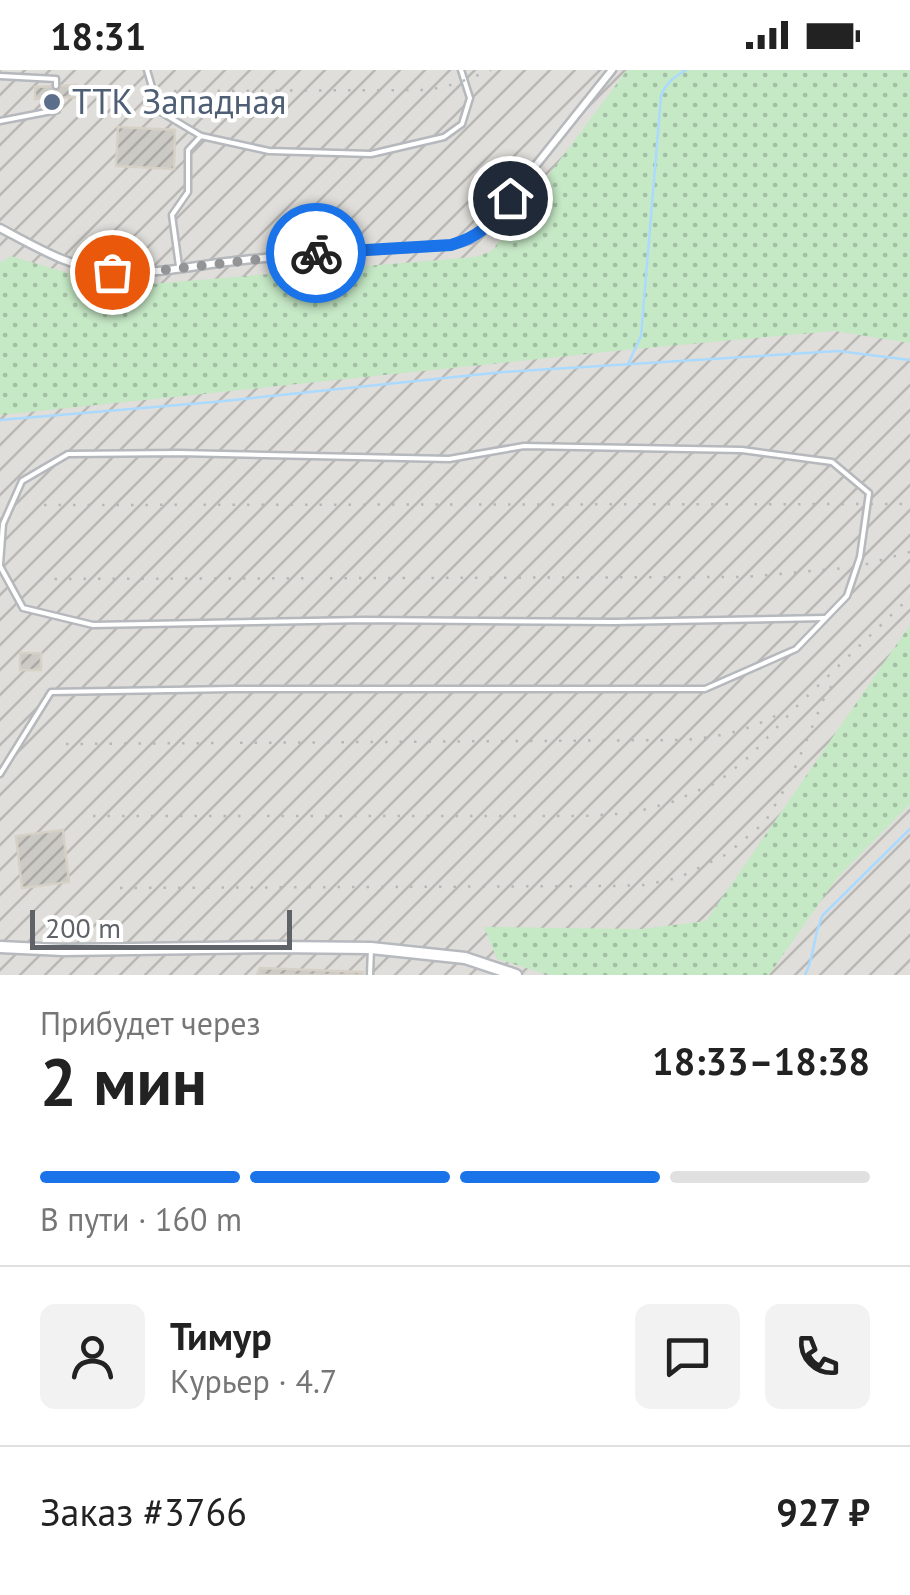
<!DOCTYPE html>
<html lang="ru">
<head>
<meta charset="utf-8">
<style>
	body { margin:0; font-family:"PT Sans",sans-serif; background:#f2f2f2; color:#222; height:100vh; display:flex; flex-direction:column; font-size:38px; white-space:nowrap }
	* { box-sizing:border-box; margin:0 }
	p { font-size:32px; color:#767676 }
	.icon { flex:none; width:55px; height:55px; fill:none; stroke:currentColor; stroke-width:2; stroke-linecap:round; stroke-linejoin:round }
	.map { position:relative; height:905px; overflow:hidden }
	.sheet { display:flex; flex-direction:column; background:#fff; flex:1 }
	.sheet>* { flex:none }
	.scale { position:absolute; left:30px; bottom:25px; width:262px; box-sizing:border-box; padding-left:10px; border:5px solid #5f6368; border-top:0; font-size:28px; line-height:35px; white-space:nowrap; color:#5f6368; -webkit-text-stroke:8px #fff; paint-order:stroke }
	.pin { position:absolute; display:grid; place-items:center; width:85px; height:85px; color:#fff; margin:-42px; border:5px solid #fff; border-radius:50%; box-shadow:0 2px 10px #0007 }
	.courier { position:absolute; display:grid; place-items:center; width:100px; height:100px; margin:-50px; border:8px solid #1a73e8; border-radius:50%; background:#fff; color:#222; box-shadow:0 2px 12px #0007 }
	.overview em { font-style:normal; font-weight:700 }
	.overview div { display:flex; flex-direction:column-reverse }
	.overview { display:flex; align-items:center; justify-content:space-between; height:170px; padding:0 40px }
	h1 { font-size:65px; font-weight:700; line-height:75px }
	.bar { display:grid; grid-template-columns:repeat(4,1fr); gap:15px 10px; align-content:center; height:120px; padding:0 40px }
	.bar i { height:12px; border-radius:8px; background:#e0e0e0 }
	.bar .current { background:#1a73e8 }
	.bar p { grid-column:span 4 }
	.line { display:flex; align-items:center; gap:25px; padding:0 40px; border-top:2px solid #e0e0e0 }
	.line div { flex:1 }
	.round { display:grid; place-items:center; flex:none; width:105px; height:105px; border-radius:15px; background:#f2f2f2 }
	.status { display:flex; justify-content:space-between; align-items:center; height:70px; padding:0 50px; background:#fff; direction:ltr }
	.status svg { height:28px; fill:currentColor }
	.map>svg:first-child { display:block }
	.industrial { fill:url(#industrial-furrows) }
	.grass { fill:url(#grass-dots) }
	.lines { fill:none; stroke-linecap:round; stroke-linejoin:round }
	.stream { stroke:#aadaff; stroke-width:2.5 }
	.building { fill:url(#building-hatch); stroke:#d6d1c6; stroke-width:2.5 }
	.lane-casing { stroke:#b5b8bc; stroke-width:9 }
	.street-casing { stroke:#b5b8bc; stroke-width:11 }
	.secondary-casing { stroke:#b6babf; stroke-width:15 }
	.lane { stroke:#fff; stroke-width:4 }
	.street { stroke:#fff; stroke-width:6 }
	.secondary { stroke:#fff; stroke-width:10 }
	.rail { stroke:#b6b7b8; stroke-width:2.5; stroke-dasharray:2.5 12; stroke-linecap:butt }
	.done { stroke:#929495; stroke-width:10; stroke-dasharray:0 18 }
	.route { stroke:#1a73e8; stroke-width:12 }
	.service-dot { fill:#5c6f8a; stroke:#fff; stroke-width:4 }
	.labels { text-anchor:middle; stroke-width:8; stroke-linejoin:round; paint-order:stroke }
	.service-label { font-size:35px; fill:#4e5e75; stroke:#fff; text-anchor:start }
</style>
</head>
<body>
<div class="status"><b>18:31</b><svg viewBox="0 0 49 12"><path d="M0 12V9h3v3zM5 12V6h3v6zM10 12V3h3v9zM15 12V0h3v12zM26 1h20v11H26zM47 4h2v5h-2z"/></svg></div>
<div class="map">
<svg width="910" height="905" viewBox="0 0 910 905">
	<defs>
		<pattern id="industrial-furrows" width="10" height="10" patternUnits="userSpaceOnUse" patternTransform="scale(2.5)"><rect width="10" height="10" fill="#e0deda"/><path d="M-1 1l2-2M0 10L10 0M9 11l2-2" fill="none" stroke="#b9b8b5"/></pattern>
		<pattern id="grass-dots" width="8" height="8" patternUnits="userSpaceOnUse" patternTransform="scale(2.5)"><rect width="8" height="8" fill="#c5e8c5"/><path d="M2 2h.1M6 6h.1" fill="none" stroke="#a3c0a4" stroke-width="1.8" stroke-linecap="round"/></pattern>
		<pattern id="building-hatch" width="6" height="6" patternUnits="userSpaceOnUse" patternTransform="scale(2.5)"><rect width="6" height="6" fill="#cccac5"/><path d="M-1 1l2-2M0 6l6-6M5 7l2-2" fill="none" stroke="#a9a8a4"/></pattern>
	</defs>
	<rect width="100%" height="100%" fill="#f1efe8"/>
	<!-- industrial -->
	<rect class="industrial" x="0" y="0" width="910" height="905"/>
	<!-- grass -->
	<g class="grass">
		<path d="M627,0H910V273L834,261L635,279L0,345V193L11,186L114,217L475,187L492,181Z"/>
		<path d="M910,555V734L837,808L769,905H549L497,889L484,857L641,859L706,851Z"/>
	</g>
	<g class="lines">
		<!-- stream -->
		<g class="stream">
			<path d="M628,294L641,266L661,26C666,13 674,7 686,0"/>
			<path d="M0,350L214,332L503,302L838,281L910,290"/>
			<path d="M805,905C815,886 813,864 823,845L910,759"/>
		</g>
	</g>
	<!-- building -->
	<g class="building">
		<path d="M77,15L78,27L35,29V17Z"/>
		<path d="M118,57L175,60L174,99L116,96Z"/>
		<rect x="20" y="583" width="21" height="17"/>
		<path d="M63,760L69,812L22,818L16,766Z"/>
		<path d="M260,898L363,902V905H257Z"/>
	</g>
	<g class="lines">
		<!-- lane casing -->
		<g class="lane-casing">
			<g id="lane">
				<path d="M147,0L159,41L201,66L269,81L371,84L444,67L462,54L470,28L461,0"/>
				<path d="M0,6L56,9V16"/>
				<path d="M0,51L57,40V28"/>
				<path d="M179,196L172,145L188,122V80L201,66"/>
				<path d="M0,494L3,454L22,411L68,384L179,383L449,389L524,376L742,380L832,392L869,423L860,487L847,526L796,579L705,619H232L51,622L0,704"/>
				<path d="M0,496L23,538L93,555L365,550L614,552L825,548"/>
				<path d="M370,905L371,878"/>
			</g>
		</g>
		<!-- street casing -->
		<g class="street-casing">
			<path id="street" d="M0,158C36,177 72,199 114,202C157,205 201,194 244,190C313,183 382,180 451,175L473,169L489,154L612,0"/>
		</g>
		<!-- secondary casing -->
		<g class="secondary-casing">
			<path id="secondary" d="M0,877L63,880L274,877L371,878L465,888L516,905"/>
		</g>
		<!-- lane -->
		<use href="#lane" class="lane"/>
		<!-- street -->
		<use href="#street" class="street"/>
		<!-- secondary -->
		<use href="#secondary" class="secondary"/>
		<!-- rail -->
		<g class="rail">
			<path d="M174,21L429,20L455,14L491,0"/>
			<path d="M44,435L910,434"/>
			<path d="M40,509L745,507L856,497L910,482"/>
			<path d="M66,674L683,670C719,667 754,660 785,640"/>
			<path d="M93,746H584L632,743L672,732L718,712L751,685L795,638L910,527"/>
			<path d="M120,818L612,816L644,815L678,808L727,784L765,752L790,710L825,626L835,611"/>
		</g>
	</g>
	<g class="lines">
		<!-- done -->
		<path class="done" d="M112,202H146L316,183"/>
		<!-- route -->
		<path class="route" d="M316,183L451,175C483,166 490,153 510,128"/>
	</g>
	<!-- markers -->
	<circle class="service-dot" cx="52" cy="32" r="10"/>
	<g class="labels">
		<!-- service labels -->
		<g class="service-label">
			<text x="72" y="44">ТТК Западная</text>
		</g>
	</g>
</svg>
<div class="scale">200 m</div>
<div class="pin" style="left:112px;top:202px;background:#ea580c"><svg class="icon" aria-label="bag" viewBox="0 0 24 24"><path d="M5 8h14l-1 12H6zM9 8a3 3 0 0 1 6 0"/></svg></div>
<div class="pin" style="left:510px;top:128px;background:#1f2937"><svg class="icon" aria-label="home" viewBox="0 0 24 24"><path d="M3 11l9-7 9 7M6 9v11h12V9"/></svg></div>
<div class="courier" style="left:316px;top:183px"><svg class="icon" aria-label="bike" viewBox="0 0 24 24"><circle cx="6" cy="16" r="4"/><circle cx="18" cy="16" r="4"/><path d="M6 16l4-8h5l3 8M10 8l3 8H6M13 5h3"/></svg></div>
</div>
<section class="sheet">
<div class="overview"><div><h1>2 мин</h1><p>Прибудет через</p></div><em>18:33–18:38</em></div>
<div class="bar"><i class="current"></i><i class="current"></i><i class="current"></i><i></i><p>В пути · 160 m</p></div>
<div class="line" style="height:180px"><a class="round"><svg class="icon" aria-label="person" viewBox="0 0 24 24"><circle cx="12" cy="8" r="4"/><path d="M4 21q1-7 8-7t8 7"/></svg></a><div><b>Тимур</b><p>Курьер · 4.7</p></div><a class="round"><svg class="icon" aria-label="chat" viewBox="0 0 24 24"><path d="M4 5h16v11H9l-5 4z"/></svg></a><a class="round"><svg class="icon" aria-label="phone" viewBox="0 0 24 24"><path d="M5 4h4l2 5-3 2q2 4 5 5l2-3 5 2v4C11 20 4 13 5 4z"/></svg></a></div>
<div class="line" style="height:130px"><div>Заказ #3766</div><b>927 ₽</b></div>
</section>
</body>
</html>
